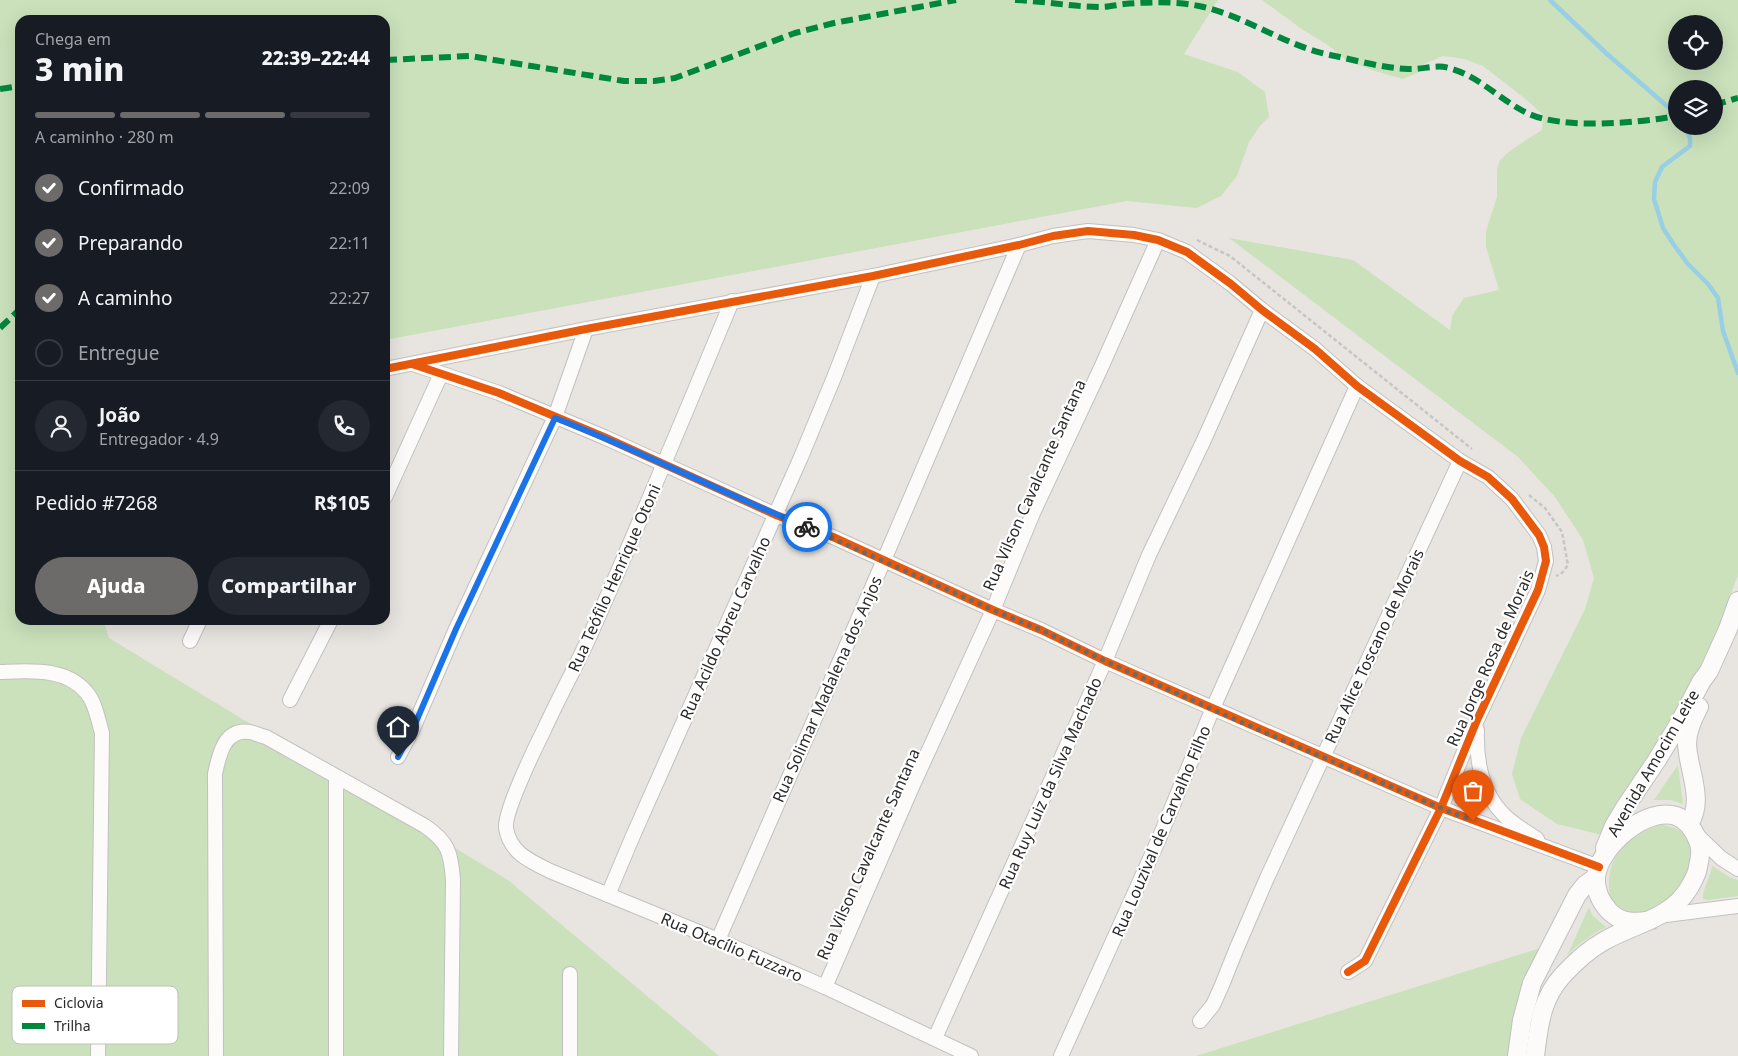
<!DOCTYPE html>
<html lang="pt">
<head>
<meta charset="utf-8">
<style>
	body { margin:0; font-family:"Noto Sans",sans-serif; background:#242831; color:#f1f3f6; height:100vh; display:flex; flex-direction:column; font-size:19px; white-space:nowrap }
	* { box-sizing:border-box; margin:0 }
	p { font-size:16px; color:#9ea1a6 }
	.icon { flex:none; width:28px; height:28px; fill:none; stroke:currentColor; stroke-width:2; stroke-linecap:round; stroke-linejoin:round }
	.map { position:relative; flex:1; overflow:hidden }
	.drawer { position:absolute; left:15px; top:15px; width:375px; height:610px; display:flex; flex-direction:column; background:#171b24; border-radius:15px; box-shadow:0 5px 20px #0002 }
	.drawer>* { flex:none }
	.buttons { position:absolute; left:1668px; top:15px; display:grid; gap:10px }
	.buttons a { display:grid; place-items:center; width:55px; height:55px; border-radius:50%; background:#171b24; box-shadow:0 5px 20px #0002; font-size:25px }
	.pin { position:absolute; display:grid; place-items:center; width:42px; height:42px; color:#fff; margin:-51px -21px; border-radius:50% 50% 50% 0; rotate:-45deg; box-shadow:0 0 5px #0007 }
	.pin .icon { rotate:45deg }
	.courier { position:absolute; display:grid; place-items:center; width:50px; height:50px; margin:-25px; border:4px solid #1a73e8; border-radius:50%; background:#fff; color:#222; box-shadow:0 1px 6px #0007 }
	.summary em { font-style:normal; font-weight:800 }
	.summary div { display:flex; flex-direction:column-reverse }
	.summary { display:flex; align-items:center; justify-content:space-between; height:85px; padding:0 20px }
	h1 { font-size:32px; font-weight:800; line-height:38px }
	.bar { display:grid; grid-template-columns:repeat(4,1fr); gap:8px 5px; align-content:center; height:60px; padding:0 20px }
	.bar i { height:6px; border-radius:4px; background:#363941 }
	.bar .on { background:#6c6b6a }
	.bar p { grid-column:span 4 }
	.line { display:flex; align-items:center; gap:12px; padding:0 20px; border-top:1px solid #363941 }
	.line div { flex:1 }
	.round { display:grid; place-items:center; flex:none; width:52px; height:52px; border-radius:26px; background:#242831 }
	ol { padding:0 20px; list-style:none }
	li { display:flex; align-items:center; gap:15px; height:55px }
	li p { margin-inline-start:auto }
	li .icon { padding:5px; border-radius:50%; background:#6c6b6a; color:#fff; stroke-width:4 }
	li:last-child { color:#9ea1a6 }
	li i { width:28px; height:28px; border:2px solid #363941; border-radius:50% }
	.cta { display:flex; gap:10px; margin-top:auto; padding:10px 20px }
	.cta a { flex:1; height:58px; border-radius:30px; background:#6c6b6a; color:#fff; font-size:20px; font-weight:800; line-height:58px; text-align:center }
	.cta a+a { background:#242831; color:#f1f3f6 }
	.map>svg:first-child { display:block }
	.green { fill:#cae1bb; fill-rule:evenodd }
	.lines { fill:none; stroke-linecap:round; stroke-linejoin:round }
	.stream { stroke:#99cfe4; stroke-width:4.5 }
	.minor-casing { stroke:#c1c1c1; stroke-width:16 }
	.tertiary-casing { stroke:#c1c1c1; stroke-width:20 }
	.path { stroke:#c6c6c5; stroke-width:2.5; stroke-dasharray:4 2.5; stroke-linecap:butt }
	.minor { stroke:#fcfbfa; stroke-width:14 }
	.tertiary { stroke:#fcfbfa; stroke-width:18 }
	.quiet { stroke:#00873e; stroke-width:6; stroke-dasharray:12 6; stroke-linecap:butt }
	.cycleway-casing { stroke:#fff; stroke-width:11 }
	.cycleway { stroke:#e8590c; stroke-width:8 }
	.done { stroke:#6c6b6a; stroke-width:5; stroke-dasharray:0 9 }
	.route { stroke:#1a73e8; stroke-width:6 }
	.labels { text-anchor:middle; stroke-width:4.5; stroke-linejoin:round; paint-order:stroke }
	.street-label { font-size:16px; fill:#2a2a2a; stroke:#fff }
	.key { fill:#fff; stroke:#bfbfbf; stroke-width:1 }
	.key-label { font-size:14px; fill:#2a2a2a }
</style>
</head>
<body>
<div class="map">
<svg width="1738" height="1056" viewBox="0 0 1738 1056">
	<rect width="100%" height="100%" fill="#e8e5e0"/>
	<!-- green -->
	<g class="green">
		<path d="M0,0H1218L1184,54L1238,72L1265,92L1269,117L1260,126L1249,142L1237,176L1221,196L1197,208L1127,201L385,340V20H20V620H103L109,638L508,880L719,1056H0Z"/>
		<path d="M1262,0H1738V575L1692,698L1606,836L1557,824L1520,799L1512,774L1521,738L1585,609L1594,578L1583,540L1555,497L1518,457L1229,238L1353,260L1450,330L1452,316L1464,298L1499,290L1486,247V231L1497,197V169L1500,160L1511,150L1542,130L1543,115L1528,101L1483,66L1464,59L1443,56L1424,64L1417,73L1403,79L1375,71L1347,61L1328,45L1303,30ZM1676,24H1714V61H1676ZM1676,89H1714V126H1676Z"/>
		<path d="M1678,765L1683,804L1671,800H1654Z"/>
		<path d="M1661,825C1727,831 1672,929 1625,910C1615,906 1609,898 1609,887C1607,855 1631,831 1661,825Z"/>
		<path d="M1712,866L1731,878L1738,880V896L1708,900L1703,899C1702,889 1711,877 1712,866Z"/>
		<path d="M1589,907L1592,915L1606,927C1591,935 1579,943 1567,956Z"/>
		<path d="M1547,946L1533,1023L1528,1056H1196Z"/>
	</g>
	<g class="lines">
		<!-- stream -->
		<g class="stream">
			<path d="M1550,0L1607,54L1675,113"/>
			<path d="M1685,126L1690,138V146L1662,167L1655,182L1654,199L1663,228L1674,245L1688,264L1708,284L1718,298L1723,331L1738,373"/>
		</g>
		<!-- minor casing -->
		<g class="minor-casing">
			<g id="minor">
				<path d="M732,301C686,412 640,522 592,631C577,665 559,697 544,730C535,748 504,812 506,828C510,853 530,861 550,871L718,940L825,987L971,1056"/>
				<path d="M413,364L499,393L604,437L776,515L833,537L993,610L1041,630L1105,661L1441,808L1599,867"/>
				<path d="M385,369L586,329L873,276L1019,245L1053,236L1088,231L1134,235L1158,240L1187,252L1231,284L1262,310L1315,349L1357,386L1460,461L1488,477L1512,499L1539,535L1544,547L1546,561L1538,590L1477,720L1441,808L1365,961L1348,972"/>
				<path d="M385,497L441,374"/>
				<path d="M190,641L200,620"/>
				<path d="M0,672C30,671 66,667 87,693C96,704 98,720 102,733L98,1056"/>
				<path d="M290,700L331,620"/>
				<path d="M1477,730C1476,760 1482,794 1505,816C1514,825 1527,832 1537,839"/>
				<path d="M398,757L412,731L456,629L555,417L586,329"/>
				<path d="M336,777V1056"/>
				<path d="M1695,833L1721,858L1738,869"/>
				<path d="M608,895L632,838L801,457L835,375L873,276"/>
				<path d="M1658,916L1738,906"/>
				<path d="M718,940L884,560L1019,245"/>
				<path d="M825,987L912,787L993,610L1033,513L1100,370L1158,240"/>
				<path d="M1200,1021L1213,1005L1222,985L1236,950L1267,878L1460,461"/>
				<path d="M935,1038L1105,661L1149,555L1203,442L1262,310"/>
				<path d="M216,1056L215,774C219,755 224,728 250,732C255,733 261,736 266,737L425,826C448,842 451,852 453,880L451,1056"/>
				<path d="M570,1056V974"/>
				<path d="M1061,1056L1158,841L1213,708L1357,386"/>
			</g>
		</g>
		<!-- tertiary casing -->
		<g class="tertiary-casing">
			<g id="tertiary">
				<path d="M1689,824C1705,800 1688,770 1687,744C1687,731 1693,718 1699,707"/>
				<path d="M1605,848L1614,826L1626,806L1657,760L1680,722L1701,682L1709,671L1728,629L1738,601"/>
				<path d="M1517,1056L1522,1020L1532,983L1577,895L1585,885L1596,877"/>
				<path d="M1535,1056C1539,1025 1541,999 1563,975C1575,962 1588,950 1604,941C1633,924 1671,919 1689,888C1693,881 1697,875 1698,867C1700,859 1702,849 1698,841C1694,830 1687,820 1676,816C1646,806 1599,847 1596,877C1595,890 1601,902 1609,911C1622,924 1635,923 1651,920"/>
			</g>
		</g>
		<!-- path -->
		<g class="path">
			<path d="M1197,240L1230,256L1472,449"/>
			<path d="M1529,495L1545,508L1562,532L1568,565L1562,573L1556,576"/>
		</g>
		<!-- minor -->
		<use href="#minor" class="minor"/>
		<!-- tertiary -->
		<use href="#tertiary" class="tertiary"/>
		<!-- quiet -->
		<g class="quiet">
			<path d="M1015,0C1044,1 1073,7 1101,7C1109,7 1116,5 1124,4C1148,2 1176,1 1199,6C1244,15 1283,45 1330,55C1355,60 1382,68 1408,69C1421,70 1436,64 1449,68C1479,76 1500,100 1527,113C1562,130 1638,123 1676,116"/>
			<path d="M385,60L470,56L624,81H654L675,78L795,33L834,23L956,0"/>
			<path d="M0,89L20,86"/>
			<path d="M1714,105L1738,98"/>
			<path d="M0,328L20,309"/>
		</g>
		<!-- cycleway casing -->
		<g class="cycleway-casing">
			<g id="cycleway">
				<path d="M412,364L499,393L604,437L776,515L833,537L993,610L1041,630L1105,661L1441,808L1599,867"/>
				<path d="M385,369L586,329L873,276L1019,245L1053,236L1088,231L1134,235L1158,240L1187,252L1231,284L1262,310L1315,349L1357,386L1460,461L1488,477L1512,499L1539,535L1544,547L1546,561L1538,590L1477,720L1441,808L1365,961L1348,972"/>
			</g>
		</g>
		<!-- cycleway -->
		<use href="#cycleway" class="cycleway"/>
	</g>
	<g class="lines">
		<!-- done -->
		<path class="done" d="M807,527L993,610L1041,630L1105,661L1250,726L1441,808L1473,821"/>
		<!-- route -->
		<path class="route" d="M398,757L412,731L456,629L555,418C641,451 722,493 807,527"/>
	</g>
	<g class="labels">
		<!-- street labels -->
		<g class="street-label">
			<text transform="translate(1034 485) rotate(-66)" y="6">Rua Vilson Cavalcante Santana</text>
			<text transform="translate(614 578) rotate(-66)" y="6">Rua Teófilo Henrique Otoni</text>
			<text transform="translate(725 628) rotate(-66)" y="6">Rua Acildo Abreu Carvalho</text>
			<text transform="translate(1374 646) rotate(-65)" y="6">Rua Alice Toscano de Morais</text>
			<text transform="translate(1490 658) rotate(-66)" y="6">Rua Jorge Rosa de Morais</text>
			<text transform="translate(827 689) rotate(-66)" y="6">Rua Solimar Madalena dos Anjos</text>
			<text transform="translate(1653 763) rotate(-60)" y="6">Avenida Amocim Leite</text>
			<text transform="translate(1050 783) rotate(-66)" y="6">Rua Ruy Luiz da Silva Machado</text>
			<text transform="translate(1161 831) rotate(-67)" y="6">Rua Louzival de Carvalho Filho</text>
			<text transform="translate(868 854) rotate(-66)" y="6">Rua Vilson Cavalcante Santana</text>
			<text transform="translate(732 947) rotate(23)" y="6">Rua Otacílio Fuzzaro</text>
		</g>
	</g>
	<!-- legend -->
	<rect x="12" y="986" width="166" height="58" rx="8" class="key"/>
	<rect x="22" y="1000" width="23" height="7" fill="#e8590c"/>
	<rect x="22" y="1023" width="23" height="6" fill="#00873e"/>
	<g class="key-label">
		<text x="54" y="1008">Ciclovia</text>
		<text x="54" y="1031">Trilha</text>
	</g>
</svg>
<div class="buttons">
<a><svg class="icon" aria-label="locate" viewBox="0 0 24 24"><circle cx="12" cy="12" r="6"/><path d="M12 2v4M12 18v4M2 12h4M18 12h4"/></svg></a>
<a><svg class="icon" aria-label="layers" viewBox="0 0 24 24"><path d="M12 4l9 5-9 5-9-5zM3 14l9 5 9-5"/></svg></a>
</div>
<div class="pin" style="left:1473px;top:821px;background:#ea580c"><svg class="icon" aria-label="bag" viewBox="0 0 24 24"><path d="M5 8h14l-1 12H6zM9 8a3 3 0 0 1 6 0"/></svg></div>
<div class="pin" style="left:398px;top:757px;background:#1f2937"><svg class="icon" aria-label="home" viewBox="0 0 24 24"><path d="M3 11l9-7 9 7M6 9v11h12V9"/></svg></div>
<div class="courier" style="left:807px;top:527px"><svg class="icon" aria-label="bike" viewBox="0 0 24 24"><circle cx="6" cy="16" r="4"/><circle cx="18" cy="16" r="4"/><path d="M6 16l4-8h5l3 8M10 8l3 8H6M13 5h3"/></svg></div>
<section class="drawer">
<div class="summary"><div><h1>3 min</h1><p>Chega em</p></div><em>22:39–22:44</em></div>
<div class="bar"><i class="on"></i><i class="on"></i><i class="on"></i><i></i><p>A caminho · 280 m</p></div>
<ol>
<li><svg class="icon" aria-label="check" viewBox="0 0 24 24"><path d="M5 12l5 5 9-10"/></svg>Confirmado<p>22:09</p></li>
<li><svg class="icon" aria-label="check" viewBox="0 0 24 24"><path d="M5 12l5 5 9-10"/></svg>Preparando<p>22:11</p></li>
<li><svg class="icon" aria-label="check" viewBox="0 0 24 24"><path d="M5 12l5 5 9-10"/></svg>A caminho<p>22:27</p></li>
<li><i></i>Entregue</li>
</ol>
<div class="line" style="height:90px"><a class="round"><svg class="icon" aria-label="person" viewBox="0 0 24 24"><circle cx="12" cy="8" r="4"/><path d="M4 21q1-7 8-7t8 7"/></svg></a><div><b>João</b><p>Entregador · 4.9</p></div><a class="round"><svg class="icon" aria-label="phone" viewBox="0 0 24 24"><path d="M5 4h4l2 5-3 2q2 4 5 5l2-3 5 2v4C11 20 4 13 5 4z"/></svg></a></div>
<div class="line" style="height:65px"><div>Pedido #7268</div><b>R$105</b></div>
<div class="cta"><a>Ajuda</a><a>Compartilhar</a></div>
</section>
</div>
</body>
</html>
